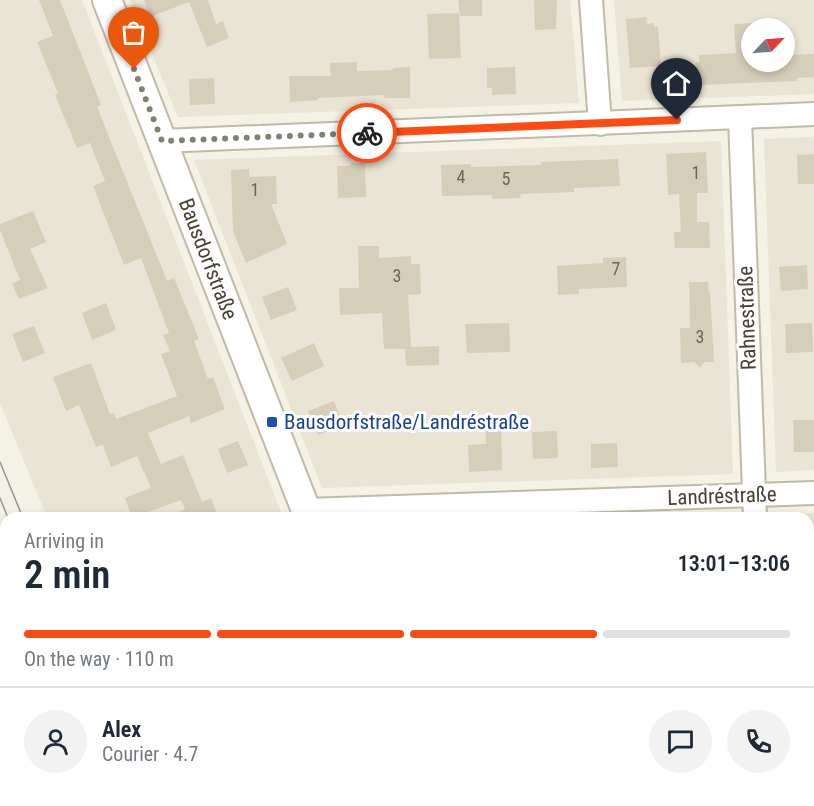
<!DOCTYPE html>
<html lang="en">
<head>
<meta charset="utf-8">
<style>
	body { margin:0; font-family:"Roboto Condensed",sans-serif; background:#f2f2f3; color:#1f2937; height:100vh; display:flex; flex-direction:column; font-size:22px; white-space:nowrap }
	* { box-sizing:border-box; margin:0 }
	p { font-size:20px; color:#747a83 }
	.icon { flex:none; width:33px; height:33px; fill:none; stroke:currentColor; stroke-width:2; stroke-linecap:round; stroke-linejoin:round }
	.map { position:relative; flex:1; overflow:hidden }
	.drawer { position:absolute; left:0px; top:512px; width:814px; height:296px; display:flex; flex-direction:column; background:#fff; border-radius:18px 18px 0 0; box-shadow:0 3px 9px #0003 }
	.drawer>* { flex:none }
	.needle { width:39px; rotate:65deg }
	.fabs { position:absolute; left:741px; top:18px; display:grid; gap:12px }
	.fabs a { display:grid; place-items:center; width:54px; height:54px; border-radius:50%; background:#fff; box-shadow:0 3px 9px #0003; font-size:30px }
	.pin { position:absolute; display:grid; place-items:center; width:51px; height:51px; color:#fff; margin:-62px -26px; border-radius:50% 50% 50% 0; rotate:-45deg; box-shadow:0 0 6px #0007 }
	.pin .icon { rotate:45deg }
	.courier { position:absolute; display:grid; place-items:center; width:60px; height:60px; margin:-30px; border:4px solid #ff4b12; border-radius:50%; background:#fff; color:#222; box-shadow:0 2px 8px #0007 }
	.headline em { font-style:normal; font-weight:600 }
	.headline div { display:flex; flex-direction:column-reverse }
	.headline { display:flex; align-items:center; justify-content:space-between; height:102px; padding:0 24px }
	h1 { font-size:39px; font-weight:600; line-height:45px }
	.bar { display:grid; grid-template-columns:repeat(4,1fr); gap:9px 6px; align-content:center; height:72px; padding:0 24px }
	.bar i { height:8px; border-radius:4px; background:#e0e1e3 }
	.bar .on { background:#ff4b12 }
	.bar p { grid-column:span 4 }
	.line { display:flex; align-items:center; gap:15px; padding:0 24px; border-top:2px solid #e0e1e3 }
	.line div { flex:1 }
	.round { display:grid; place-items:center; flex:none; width:63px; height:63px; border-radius:32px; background:#f2f2f3 }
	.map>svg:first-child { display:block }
	.residential { fill:#e9e4d3; fill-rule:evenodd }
	.building { fill:#d7ceba }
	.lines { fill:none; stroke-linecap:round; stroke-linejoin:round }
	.minor-casing { stroke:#c1baa7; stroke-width:26 }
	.tertiary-casing { stroke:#c1baa7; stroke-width:32 }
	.minor { stroke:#fff; stroke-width:22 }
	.tertiary { stroke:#fff; stroke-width:28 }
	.tram { stroke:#969696; stroke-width:1.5 }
	.rail { stroke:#969696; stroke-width:4.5; stroke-dasharray:8 8; stroke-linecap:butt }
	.done { stroke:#847f72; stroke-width:6; stroke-dasharray:0 10.8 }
	.route { stroke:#ff4b12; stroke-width:8 }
	.transit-dot { fill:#1a4fb4; stroke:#fff; stroke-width:2 }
	.labels { text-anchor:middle; stroke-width:6; stroke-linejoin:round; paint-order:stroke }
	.number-label { font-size:18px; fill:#6c6556 }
	.street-label { font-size:21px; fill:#484234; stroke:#fff }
	.transit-label { font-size:21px; fill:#164399; stroke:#fff; text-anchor:start }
</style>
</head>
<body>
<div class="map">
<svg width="814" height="806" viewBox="0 0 814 806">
	<rect width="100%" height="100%" fill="#f4f1e5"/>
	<!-- residential -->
	<g class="residential">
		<path d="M0,0H82L283,517H47L0,403Z"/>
		<path d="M130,0H570L579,103L178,117Z"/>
		<path d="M614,0H814V94L622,101ZM752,28H784V62H752Z"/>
		<path d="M814,137V470L776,472L764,139Z"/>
		<path d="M721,141L733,474L322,488L194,160Z"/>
		<path d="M814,513V806H789V801H808V518L778,517V515Z"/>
		<path d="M0,719L6,734V801H32L34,806H0Z"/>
		<path d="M173,801H394L396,806H176Z"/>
		<path d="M444,801H745V806H446Z"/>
	</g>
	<!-- building -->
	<g class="building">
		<path d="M39,0H60L101,105L97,107L167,281L174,278L199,339L194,341L208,379L213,377L225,409L191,423L189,416L148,433L161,464L183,455L202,502L211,498L218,518H165L185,509L181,500L132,518L125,498L151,488L137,456L111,467L103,445L96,447L79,405L66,411L53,377L91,363L110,414L114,413L116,419L177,396L161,354L170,351L163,335L169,333L141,258L124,265L93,186L105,181L90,143L77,148L55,95L58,93L37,42L53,36Z"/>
		<path d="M144,0H208L216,24L223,21L229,38L207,47L189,2L150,17Z"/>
		<path d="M458,0H482V16H460Z"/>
		<path d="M534,0H557L556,29L535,30Z"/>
		<path d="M459,13L461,58L429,59L427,14Z"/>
		<path d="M646,17L647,24L654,23V27H658L661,66L630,68L626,19Z"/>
		<path d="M752,23V62H784V55L814,54V77L797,78V81L700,85V82H697L696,62H699V55L736,53L734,24Z"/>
		<path d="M357,62V71L393,70V68L410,67V98H384L383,95L318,98V100L290,102L289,76H331L330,63Z"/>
		<path d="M515,67L516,94L492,95V88H487V68Z"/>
		<path d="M214,78L215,104L190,105L189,79Z"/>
		<path d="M706,152L708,193H697V222H709L710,248H675L674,232H681L679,194L668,195L666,154Z"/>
		<path d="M814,154V184H798L797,155Z"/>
		<path d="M618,159L620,186L574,188V192L520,194L521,198L492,199V195L442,196L441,165L471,164V167L541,165V162Z"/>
		<path d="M352,163H365L366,197L338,198L337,166H350Z"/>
		<path d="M249,169V177L276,176L277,204H271L287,244L246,263L233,231L231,170Z"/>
		<path d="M33,211L46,242L30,249L48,288L19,299L12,284L20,280L0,230V224Z"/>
		<path d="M358,246H379V258L411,256V264H420L421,294L408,295L411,347L439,346V365L408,366L406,365L405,349H384L382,313L340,315L339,288H359Z"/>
		<path d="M626,257L627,287L579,289V294L558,295L557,266L603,263V258Z"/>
		<path d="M807,265L808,289L781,291L779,267Z"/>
		<path d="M689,282H708L709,292L710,291L714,362H704L700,368L694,362L681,363L680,328H690Z"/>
		<path d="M288,287L297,310L271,320L262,297Z"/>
		<path d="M106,303L116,330L92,340L82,313Z"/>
		<path d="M509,323L510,352L467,353L465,324Z"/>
		<path d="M812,323L813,352L786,353L785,324Z"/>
		<path d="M34,326L45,353L23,362L12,334Z"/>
		<path d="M314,343L324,366L292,381L281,358Z"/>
		<path d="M334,401L343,425L318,435L308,411Z"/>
		<path d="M501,419L502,470L469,472L468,445L486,444L485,420Z"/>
		<path d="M793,420H814V452H794Z"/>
		<path d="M557,431L558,458L533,459L532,432Z"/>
		<path d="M238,441L248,465L227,473L218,449Z"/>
		<path d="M617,443L618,467L591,468V444Z"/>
	</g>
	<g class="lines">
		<!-- minor casing -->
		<g class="minor-casing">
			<g id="minor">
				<path d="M591,0L600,124"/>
				<path d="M740,118L755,518"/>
				<path d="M162,141L814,114"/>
				<path d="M306,510L814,493"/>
				<path d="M765,801V806"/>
			</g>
		</g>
		<!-- tertiary casing -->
		<g class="tertiary-casing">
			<g id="tertiary">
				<path d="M107,0L309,518"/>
				<path d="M417,801L419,806"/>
			</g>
		</g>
		<!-- minor -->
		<use href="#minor" class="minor"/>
		<!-- tertiary -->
		<use href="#tertiary" class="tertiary"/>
		<!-- tram -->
		<g class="tram">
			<path d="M0,462L23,518"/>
			<path d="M0,498L8,518"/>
			<path d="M125,801L128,806"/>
			<path d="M154,801L156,806"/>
		</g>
		<!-- rail -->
		<g class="rail">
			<path d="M0,573L6,588"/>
			<path d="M89,801L91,806"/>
		</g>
	</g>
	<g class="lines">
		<!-- done -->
		<path class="done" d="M134,69L162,141L367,133"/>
		<!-- route -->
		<path class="route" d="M367,133L677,120"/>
	</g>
	<!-- markers -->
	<rect class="transit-dot" x="266" y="416" width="12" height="12" rx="3"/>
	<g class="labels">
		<!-- number labels -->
		<g class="number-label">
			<text x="696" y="179">1</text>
			<text x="461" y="183">4</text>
			<text x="506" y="185">5</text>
			<text x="255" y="196">1</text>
			<text x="616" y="275">7</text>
			<text x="397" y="282">3</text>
			<text x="700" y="343">3</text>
		</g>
		<!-- street labels -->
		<g class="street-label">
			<text transform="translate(208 259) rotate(69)" y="7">Bausdorfstraße</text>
			<text transform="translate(747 318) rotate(-92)" y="7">Rahnestraße</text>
			<text transform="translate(722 496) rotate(-2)" y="7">Landréstraße</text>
		</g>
		<!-- transit labels -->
		<g class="transit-label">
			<text x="284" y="429">Bausdorfstraße/Landréstraße</text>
		</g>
	</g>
</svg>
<div class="fabs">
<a><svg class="needle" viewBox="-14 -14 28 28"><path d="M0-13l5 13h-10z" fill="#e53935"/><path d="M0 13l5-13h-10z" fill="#747a83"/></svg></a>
</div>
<div class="pin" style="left:134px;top:69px;background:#ea580c"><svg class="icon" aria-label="bag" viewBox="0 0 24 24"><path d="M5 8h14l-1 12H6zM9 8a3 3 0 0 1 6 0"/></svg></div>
<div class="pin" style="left:677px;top:120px;background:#1f2937"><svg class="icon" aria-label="home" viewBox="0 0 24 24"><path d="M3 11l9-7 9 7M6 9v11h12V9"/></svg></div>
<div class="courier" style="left:367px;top:133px"><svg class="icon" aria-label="bike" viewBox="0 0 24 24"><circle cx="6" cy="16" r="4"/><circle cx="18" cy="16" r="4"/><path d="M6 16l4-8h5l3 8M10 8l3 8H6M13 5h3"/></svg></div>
<section class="drawer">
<div class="headline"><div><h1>2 min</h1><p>Arriving in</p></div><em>13:01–13:06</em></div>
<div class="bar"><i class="on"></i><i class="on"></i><i class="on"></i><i></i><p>On the way · 110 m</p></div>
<div class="line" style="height:108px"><a class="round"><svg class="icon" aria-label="person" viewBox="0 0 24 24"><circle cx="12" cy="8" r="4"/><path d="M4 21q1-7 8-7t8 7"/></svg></a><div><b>Alex</b><p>Courier · 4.7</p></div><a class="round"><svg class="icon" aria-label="chat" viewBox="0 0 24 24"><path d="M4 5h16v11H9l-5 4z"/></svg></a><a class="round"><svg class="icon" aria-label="phone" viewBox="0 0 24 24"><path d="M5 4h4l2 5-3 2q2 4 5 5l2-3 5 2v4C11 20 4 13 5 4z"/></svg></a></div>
</section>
</div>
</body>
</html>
